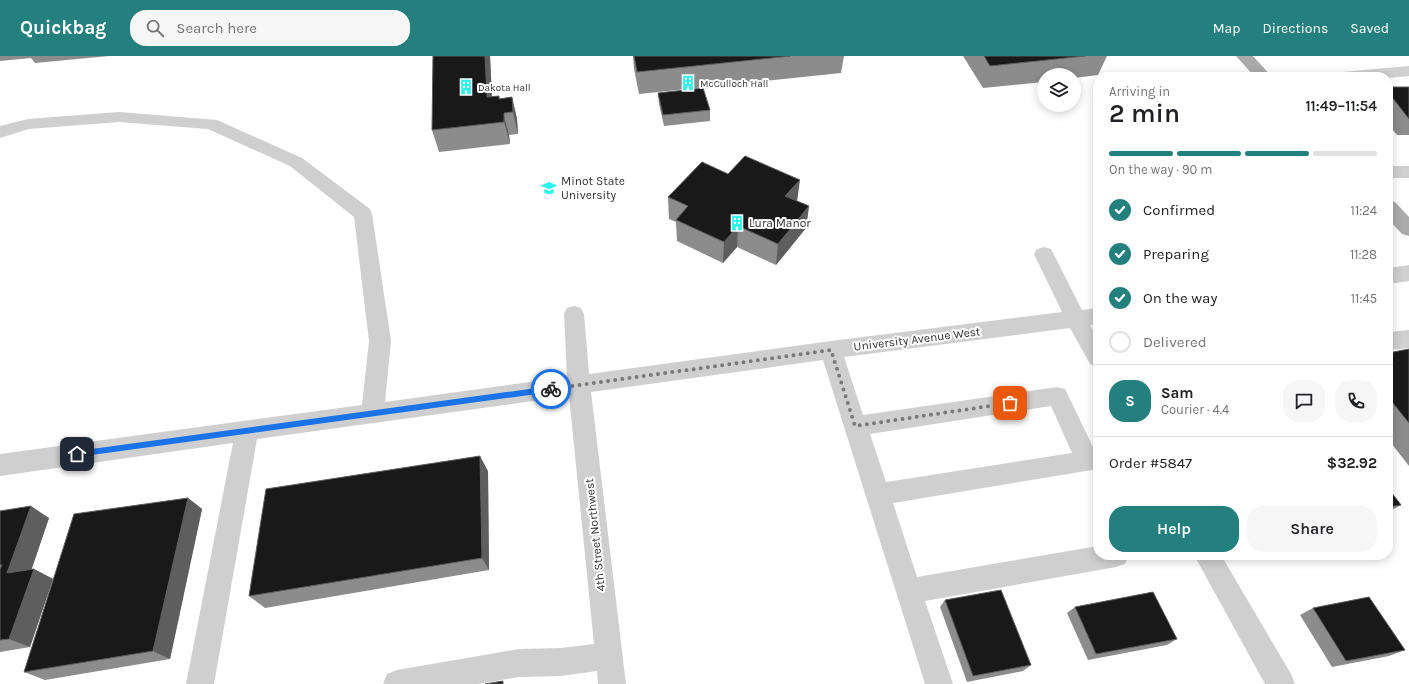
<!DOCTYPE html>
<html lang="en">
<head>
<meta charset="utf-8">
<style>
	body { margin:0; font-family:Karla,sans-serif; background:#f6f6f6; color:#202124; height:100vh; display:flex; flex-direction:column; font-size:15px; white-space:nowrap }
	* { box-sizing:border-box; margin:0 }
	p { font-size:13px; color:#757577 }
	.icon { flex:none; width:22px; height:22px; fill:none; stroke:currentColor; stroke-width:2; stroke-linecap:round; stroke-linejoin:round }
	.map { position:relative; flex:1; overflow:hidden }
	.details { position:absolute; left:1093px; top:16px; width:300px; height:488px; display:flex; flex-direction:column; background:#fff; border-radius:16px; box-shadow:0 2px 10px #0003 }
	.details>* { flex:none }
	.tools { position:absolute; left:1037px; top:12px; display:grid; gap:8px }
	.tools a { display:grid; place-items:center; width:44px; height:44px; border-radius:50%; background:#fff; box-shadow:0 2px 10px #0003; font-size:20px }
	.pin { position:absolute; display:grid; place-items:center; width:34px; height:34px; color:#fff; margin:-17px; border-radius:8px; box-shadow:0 2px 6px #0006 }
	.courier { position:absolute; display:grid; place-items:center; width:40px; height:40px; margin:-20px; border:3px solid #1a73e8; border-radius:50%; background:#fff; color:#222; box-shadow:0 1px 5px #0007 }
	.summary em { font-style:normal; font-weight:600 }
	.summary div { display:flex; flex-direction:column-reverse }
	.summary { display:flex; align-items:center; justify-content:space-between; height:68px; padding:0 16px }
	h1 { font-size:26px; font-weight:600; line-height:30px }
	.bar { display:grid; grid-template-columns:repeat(4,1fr); gap:6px 4px; align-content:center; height:48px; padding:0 16px }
	.bar i { height:5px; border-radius:3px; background:#e0e0e0 }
	.bar .active { background:#24807e }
	.bar p { grid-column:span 4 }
	.line { display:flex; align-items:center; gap:10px; padding:0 16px; border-top:1px solid #e0e0e0 }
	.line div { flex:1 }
	.round { display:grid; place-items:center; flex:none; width:42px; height:42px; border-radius:16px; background:#f6f6f6 }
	ol { padding:0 16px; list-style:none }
	li { display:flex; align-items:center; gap:12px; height:44px }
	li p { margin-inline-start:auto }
	li .icon { padding:4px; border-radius:50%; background:#24807e; color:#fff; stroke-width:4 }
	li:last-child { color:#757577 }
	li i { width:22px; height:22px; border:2px solid #e0e0e0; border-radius:50% }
	.button { display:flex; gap:8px; margin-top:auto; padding:8px 16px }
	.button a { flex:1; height:46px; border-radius:16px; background:#24807e; color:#fff; font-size:16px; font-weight:600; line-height:46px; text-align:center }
	.button a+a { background:#f6f6f6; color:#202124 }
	header { display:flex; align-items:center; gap:24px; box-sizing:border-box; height:56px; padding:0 20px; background:#24807e; color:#fff }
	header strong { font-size:19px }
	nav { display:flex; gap:22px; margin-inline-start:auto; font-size:14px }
	.search { width:280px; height:36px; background:#f6f6f6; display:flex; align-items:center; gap:10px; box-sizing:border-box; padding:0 14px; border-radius:16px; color:#757577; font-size:15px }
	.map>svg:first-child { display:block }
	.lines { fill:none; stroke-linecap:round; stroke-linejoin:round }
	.minor { fill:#cfcfcf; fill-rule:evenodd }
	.major { fill:#aaa; fill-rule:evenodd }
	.wall { fill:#8c8c8c }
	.shaded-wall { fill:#5e5e5e }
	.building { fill:#191919; stroke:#5e5e5e }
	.route { fill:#1a73e8 }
	.done { stroke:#7a7a7a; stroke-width:4; stroke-dasharray:0 7.2 }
	.labels { text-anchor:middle; stroke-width:4; stroke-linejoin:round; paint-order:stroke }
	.far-poi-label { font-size:10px; fill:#323232; stroke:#fff; text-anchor:start }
	.poi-label { font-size:12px; fill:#323232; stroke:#fff; text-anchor:start }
	.street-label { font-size:12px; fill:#323232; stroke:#fff }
</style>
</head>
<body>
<header>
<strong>Quickbag</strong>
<div class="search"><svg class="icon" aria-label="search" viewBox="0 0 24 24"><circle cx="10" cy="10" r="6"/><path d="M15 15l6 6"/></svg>Search here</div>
<nav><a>Map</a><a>Directions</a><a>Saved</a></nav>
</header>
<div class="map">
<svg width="1409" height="628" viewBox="0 0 1409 628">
	<rect width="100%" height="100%" fill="#fff"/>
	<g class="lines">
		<!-- minor -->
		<g class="minor">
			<path d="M1409,10V20L1388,22L1334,21L1336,18L1342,16Z"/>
			<path d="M119,56L217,64L302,102L370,153L372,158L391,285L385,346L567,321L564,258L567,252L574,250L581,252L584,258L589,318L831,285L1062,256L1034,198L1037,193L1044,191L1051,193L1082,254L1098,252V268L1090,269L1098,282V311L1090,308L1070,272L844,301L863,359L1057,331L1065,333L1094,393H1098V413L893,447L917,521L1098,490V499H1129L1125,508L1116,511L925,545L953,628H925L823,304L591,336L626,628H598L597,615L561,620L519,621L478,628H383L387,618L397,614L519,593L561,592L594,588L569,340L257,383L214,628H186L233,387L0,420V398L362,349L369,285L354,161L290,110L208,73L119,66L29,73L0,82V70L28,63ZM1051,350L1072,397L886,426L870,378Z"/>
			<rect x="1388" y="110" width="21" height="12"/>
			<path d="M1409,209V225L1388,228V212Z"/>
			<path d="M1409,274V292L1388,294V276Z"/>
			<path d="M1194,499H1221L1291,618L1295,628H1265Z"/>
		</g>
		<!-- major -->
		<g class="major">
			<path d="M1236,0H1253L1272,21H1255Z"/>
			<path d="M1388,144L1395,146L1409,161V180L1402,178L1388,163Z"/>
		</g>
	</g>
	<!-- wall -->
	<g class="wall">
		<path d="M0,0H109L35,7L31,2L0,5Z"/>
		<path d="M433,0H490L492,41L499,40L500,43L512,41L517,63L518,78L509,79L510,88L439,96L432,74Z"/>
		<path d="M633,0H844L841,17L639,38L634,13Z"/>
		<path d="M963,0H1107L1098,19L1074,22V19H1044V26L983,32Z"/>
		<path d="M1388,31H1409V79H1397L1388,68Z"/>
		<path d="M658,37L710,54V65L664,70L659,48Z"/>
		<path d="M728,118L809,150L806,172L776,209L737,191L723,207L677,185L676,166L669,163L668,141Z"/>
		<path d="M1409,293V410L1388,383V297Z"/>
		<path d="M488,415L489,514L265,552L249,540Z"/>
		<path d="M1388,432L1401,449L1388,456Z"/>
		<path d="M188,442L202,453L170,603L45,624L24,616Z"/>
		<path d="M0,455L49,462L31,513H34L53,523L30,591L0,596Z"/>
		<path d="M945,544L1031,609L1023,615L967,626L940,551Z"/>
		<path d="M1075,551L1177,583L1167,589L1088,604L1067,557Z"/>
		<path d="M1313,552L1405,594L1389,600L1332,611L1300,559Z"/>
	</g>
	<!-- shaded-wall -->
	<g class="shaded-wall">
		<path d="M485,0H490L493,63L487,41Z"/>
		<path d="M499,40L509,79L510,88L504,66Z"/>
		<path d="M512,41L517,63L518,78L513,56Z"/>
		<path d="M800,124L797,146L785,140Z"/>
		<path d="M809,150L806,172L776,209L778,188Z"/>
		<path d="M738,170L737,191L723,207L724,186Z"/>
		<path d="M480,400L488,415L489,514L482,502Z"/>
		<path d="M188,442L202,453L170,603L153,595Z"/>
		<path d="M31,450L49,462L27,527L7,517Z"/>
		<path d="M34,513L53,523L30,591L9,583Z"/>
	</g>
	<!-- building -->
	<g class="building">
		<path d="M433,0H485L487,41L499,40V43L512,41L513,56L504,57V66L432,74Z"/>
		<path d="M634,0H791L637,16Z"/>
		<path d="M984,0H1085L990,10Z"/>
		<path d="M1388,31H1409V63L1388,36Z"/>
		<path d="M703,32L710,54L663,59L658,37Z"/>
		<path d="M745,100L800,124L785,140L809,150L778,188L738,170L724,186L676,164L688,150L668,141L702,106L728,118Z"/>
		<path d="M1409,293V367L1388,341V297Z"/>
		<path d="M480,400L482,502L249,540L266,433Z"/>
		<path d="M1388,432L1401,449L1388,451Z"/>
		<path d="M188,442L153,595L24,616L74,458Z"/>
		<path d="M31,450L7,517L34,513L9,583L0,584V513L2,509H0V455Z"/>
		<path d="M1001,534L1031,609L973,620L945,544Z"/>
		<path d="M1153,536L1177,583L1096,598L1075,551Z"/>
		<path d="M1369,541L1405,594L1346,605L1313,552Z"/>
		<path d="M503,625V628H485Z"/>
	</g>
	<!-- route -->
	<path class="route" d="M551,330L555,333L551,336L77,401L74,398L77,395Z"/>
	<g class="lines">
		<!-- done -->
		<path class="done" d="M551,333L831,294L855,370L1010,347"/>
	</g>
	<!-- icons -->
	<defs>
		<g id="building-bare" transform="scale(1.2)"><path d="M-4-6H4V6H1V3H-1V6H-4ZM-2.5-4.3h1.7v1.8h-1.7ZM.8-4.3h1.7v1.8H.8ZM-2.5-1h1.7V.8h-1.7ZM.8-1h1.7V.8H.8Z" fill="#2af4ec" stroke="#fff" stroke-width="2.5" paint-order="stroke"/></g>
		<g id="university-bare" transform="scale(1.2)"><path d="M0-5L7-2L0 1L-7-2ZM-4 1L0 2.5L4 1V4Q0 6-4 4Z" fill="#2af4ec" stroke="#fff" stroke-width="2.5" paint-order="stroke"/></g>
	</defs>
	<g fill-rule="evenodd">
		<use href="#building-bare" x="688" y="27"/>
		<use href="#building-bare" x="466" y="31"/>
		<use href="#university-bare" x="549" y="132"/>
		<use href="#building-bare" x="737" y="167"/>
	</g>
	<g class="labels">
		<!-- far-poi labels -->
		<g class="far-poi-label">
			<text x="700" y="31">McCulloch Hall</text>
			<text x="478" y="35">Dakota Hall</text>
		</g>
		<!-- poi labels -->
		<g class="poi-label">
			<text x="561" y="129">Minot State<tspan x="561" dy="14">University</tspan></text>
			<text x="749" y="171">Lura Manor</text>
		</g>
		<!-- street labels -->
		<g class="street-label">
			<text transform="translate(917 283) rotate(-7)" y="4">University Avenue West</text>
			<text transform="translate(595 479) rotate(-96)" y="4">4th Street Northwest</text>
		</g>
	</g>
</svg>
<div class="tools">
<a><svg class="icon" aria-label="layers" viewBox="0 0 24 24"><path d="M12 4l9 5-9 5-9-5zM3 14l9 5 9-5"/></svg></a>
</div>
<div class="pin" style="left:1010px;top:347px;background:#ea580c"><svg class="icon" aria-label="bag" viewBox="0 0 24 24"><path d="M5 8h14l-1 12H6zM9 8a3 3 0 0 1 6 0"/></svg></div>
<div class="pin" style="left:77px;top:398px;background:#1f2937"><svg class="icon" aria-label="home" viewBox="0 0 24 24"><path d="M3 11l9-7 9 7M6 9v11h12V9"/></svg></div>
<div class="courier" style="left:551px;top:333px"><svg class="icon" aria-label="bike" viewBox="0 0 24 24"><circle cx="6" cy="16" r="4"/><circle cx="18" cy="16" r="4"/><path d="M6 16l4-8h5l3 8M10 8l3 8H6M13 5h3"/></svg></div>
<section class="details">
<div class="summary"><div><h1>2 min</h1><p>Arriving in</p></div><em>11:49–11:54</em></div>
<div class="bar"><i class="active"></i><i class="active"></i><i class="active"></i><i></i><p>On the way · 90 m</p></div>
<ol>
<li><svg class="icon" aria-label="check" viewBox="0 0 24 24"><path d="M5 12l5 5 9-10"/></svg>Confirmed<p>11:24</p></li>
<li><svg class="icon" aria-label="check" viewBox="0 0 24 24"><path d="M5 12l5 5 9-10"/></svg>Preparing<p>11:28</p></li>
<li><svg class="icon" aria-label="check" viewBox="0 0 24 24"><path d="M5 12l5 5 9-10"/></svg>On the way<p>11:45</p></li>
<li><i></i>Delivered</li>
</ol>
<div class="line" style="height:72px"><b class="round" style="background:#24807e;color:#fff">S</b><div><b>Sam</b><p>Courier · 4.4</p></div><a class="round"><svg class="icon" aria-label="chat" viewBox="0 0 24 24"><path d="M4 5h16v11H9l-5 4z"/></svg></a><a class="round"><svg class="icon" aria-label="phone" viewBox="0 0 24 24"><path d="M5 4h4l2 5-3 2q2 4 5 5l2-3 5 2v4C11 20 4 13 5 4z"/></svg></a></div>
<div class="line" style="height:52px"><div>Order #5847</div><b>$32.92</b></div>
<div class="button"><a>Help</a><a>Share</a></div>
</section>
</div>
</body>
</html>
